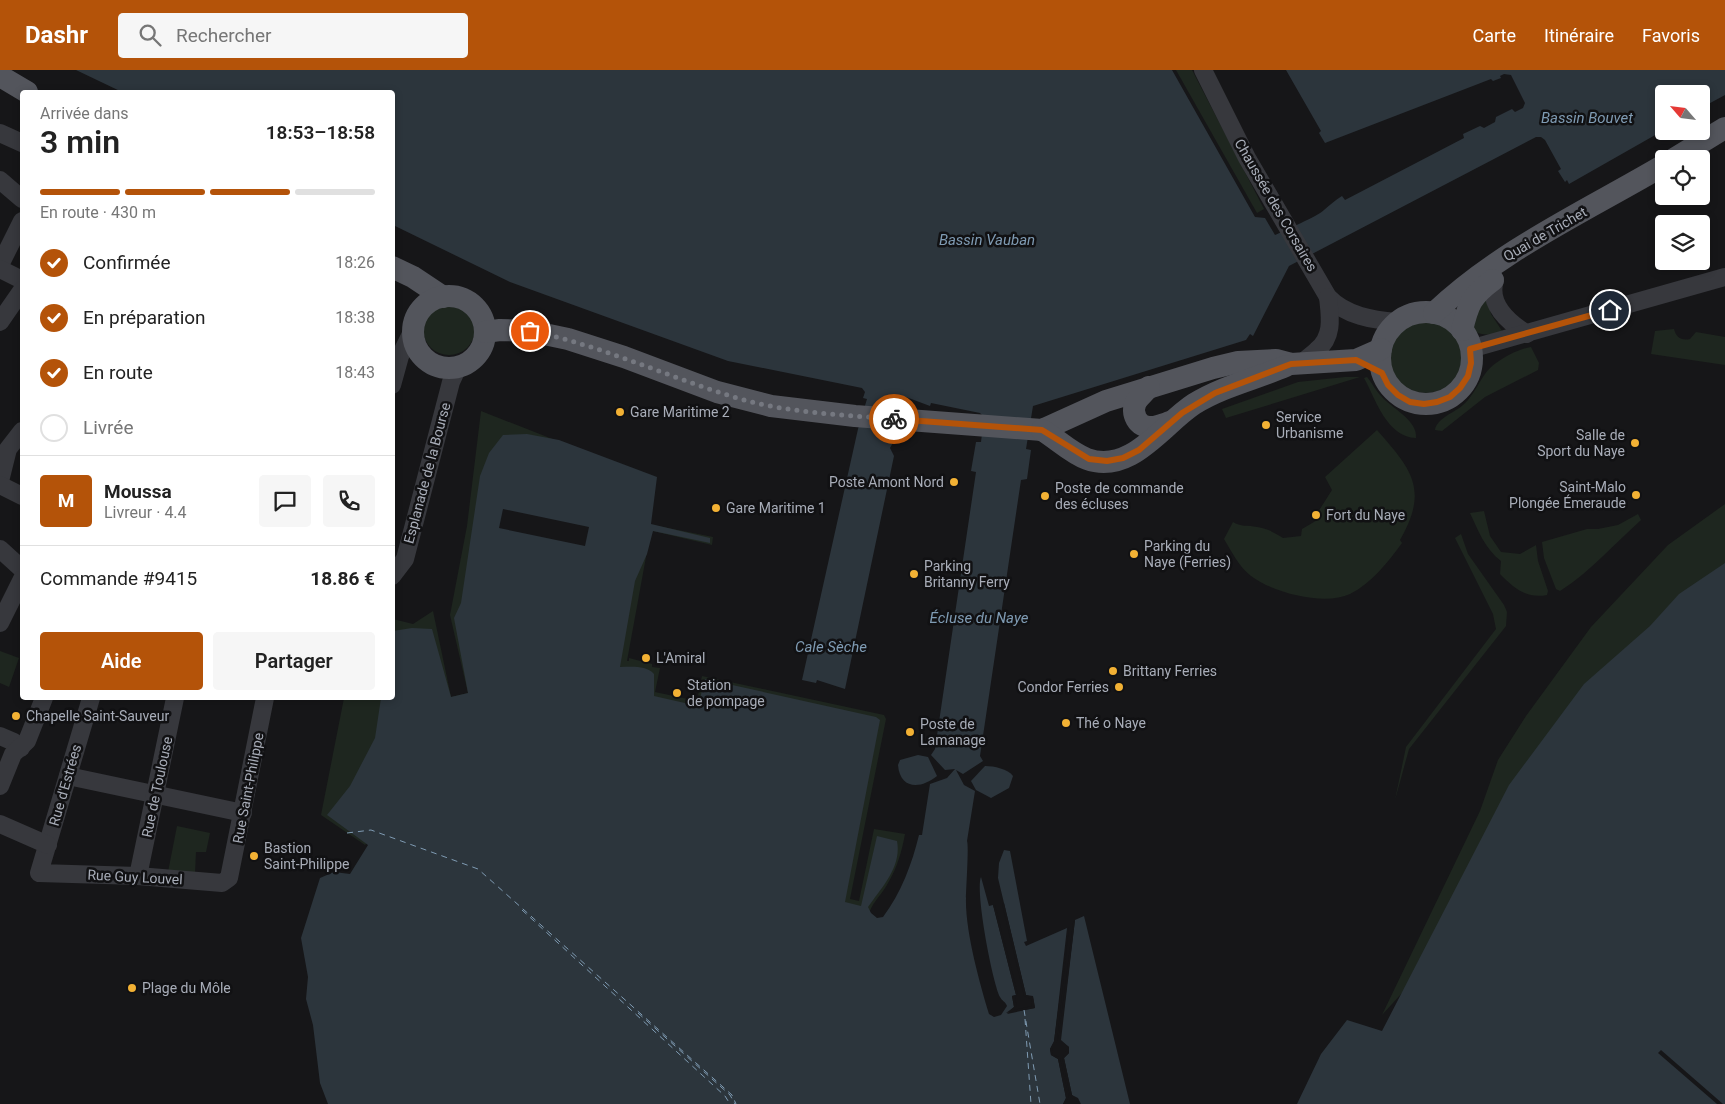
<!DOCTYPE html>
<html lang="fr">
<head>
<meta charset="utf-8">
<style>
	body { margin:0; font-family:Roboto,sans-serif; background:#f6f6f6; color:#222; height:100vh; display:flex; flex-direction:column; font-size:19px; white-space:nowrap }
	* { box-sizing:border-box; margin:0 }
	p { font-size:16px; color:#767676 }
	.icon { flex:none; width:28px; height:28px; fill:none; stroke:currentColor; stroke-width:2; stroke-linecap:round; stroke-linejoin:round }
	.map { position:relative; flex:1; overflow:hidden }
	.details { position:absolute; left:20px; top:20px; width:375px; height:610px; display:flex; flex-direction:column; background:#fff; border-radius:5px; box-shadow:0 2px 8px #0003 }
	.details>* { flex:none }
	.needle { width:32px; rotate:298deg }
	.controls { position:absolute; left:1655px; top:15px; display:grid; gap:10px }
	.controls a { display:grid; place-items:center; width:55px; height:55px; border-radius:5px; background:#fff; box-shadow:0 2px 8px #0003; font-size:25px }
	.pin { position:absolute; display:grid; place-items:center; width:42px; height:42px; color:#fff; margin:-21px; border:2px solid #fff; border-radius:50%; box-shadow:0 1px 5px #0007 }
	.courier { position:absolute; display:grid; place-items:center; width:50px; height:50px; margin:-25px; border:4px solid #b45309; border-radius:50%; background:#fff; color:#222; box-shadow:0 1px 6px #0007 }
	.headline em { font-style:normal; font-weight:600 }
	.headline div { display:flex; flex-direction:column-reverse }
	.headline { display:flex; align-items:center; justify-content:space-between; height:85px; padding:0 20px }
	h1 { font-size:32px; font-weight:600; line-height:38px }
	.bar { display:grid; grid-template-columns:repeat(4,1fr); gap:8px 5px; align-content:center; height:60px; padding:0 20px }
	.bar i { height:6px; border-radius:4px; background:#e0e0e0 }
	.bar .active { background:#b45309 }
	.bar p { grid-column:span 4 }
	.line { display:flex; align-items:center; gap:12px; padding:0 20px; border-top:1px solid #e0e0e0 }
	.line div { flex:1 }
	.round { display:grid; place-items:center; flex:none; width:52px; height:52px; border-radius:5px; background:#f6f6f6 }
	ol { padding:0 20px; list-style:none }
	li { display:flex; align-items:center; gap:15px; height:55px }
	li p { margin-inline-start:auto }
	li .icon { padding:5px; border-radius:50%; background:#b45309; color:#fff; stroke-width:4 }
	li:last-child { color:#767676 }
	li i { width:28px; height:28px; border:2px solid #e0e0e0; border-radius:50% }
	.cta { display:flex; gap:10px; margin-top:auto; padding:10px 20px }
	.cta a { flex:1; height:58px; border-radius:5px; background:#b45309; color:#fff; font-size:20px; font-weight:600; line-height:58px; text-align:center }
	.cta a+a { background:#f6f6f6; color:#222 }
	header { display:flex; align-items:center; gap:30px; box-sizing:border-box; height:70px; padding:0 25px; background:#b45309; color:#fff }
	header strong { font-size:24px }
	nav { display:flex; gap:28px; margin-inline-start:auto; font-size:18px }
	.search { width:350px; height:45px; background:#f6f6f6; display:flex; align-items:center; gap:12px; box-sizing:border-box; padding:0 18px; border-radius:5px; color:#767676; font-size:19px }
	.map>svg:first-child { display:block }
	.green { fill:#1e261f }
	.water { fill:#2c353c }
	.pier { fill:#161618 }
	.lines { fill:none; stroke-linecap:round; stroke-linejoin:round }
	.ferry { stroke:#7f9bb3; stroke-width:1; stroke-dasharray:6 5; stroke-linecap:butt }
	.minor { stroke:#37383d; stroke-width:18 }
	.major { stroke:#53555c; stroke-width:22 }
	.done { stroke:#757880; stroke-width:5; stroke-dasharray:0 9 }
	.route { stroke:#b45309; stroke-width:6 }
	.poi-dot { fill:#f2b134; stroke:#111113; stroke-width:2 }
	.labels { text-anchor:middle; stroke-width:5; stroke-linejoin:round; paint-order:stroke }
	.street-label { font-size:14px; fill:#a8adb8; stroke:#111113 }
	.poi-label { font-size:14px; fill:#a8adb8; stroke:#111113; text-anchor:start }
	.water-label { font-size:15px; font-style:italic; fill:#7f9bb3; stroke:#111113 }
</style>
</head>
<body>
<header>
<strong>Dashr</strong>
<div class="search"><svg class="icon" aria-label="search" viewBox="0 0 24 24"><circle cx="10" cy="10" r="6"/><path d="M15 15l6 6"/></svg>Rechercher</div>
<nav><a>Carte</a><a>Itinéraire</a><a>Favoris</a></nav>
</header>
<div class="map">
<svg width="1725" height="1034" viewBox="0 0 1725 1034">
	<rect width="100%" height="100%" fill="#161618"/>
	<!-- green -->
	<g class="green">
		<path d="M1176,0H1192L1264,139L1257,143Z"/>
		<path d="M1487,225L1491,244L1504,264C1460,268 1470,254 1487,225Z"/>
		<circle cx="449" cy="259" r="26"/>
		<circle cx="1426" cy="286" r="37"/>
		<path d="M1674,259C1676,267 1681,271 1690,269L1696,262L1725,267V295L1651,284L1655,261Z"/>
		<path d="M1531,277L1539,293L1538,300L1485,327L1442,361L1435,360C1437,348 1454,343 1463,335C1477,323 1481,303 1496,293C1506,286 1519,279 1531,277Z"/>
		<path d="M1345,307H1360L1226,348L1222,339L1298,312Z"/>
		<path d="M1367,307C1372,313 1376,321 1381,326C1391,338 1418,350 1416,368C1387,367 1376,330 1364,308Z"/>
		<path d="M481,341L654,409L648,454L713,467L712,475L653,461L650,465L627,591H629V588L652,594V597L660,598L655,622L697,631L702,606L884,645L886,649L850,829L859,831L874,759L905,764C902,781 897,798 888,813C878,831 871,831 866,854L472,631L382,757L365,775L321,745L344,628H392L393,549L413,554L433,541L451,627L468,623L450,545L467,456Z"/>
		<path d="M1377,360C1412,400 1429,419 1400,470L1402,473C1388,492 1372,513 1350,524C1325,536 1273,523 1251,506C1239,497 1232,482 1224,469L1233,452C1240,457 1248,455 1257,457C1267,458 1275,463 1283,468L1301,466L1302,459L1319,449L1318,442L1332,420L1325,407Z"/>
		<path d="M1725,434V801L1422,901L1382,945L1480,741L1498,690L1526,646L1591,557L1668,475Z"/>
		<path d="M1484,441L1490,466L1501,482L1520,484L1536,475L1538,491L1548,521L1547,525C1526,529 1514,518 1500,504L1501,491C1485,479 1478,460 1470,443Z"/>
		<path d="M1638,444L1641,450C1615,473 1590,502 1560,521L1556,519L1544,488L1542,472L1587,459H1598L1618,455Z"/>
		<path d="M1461,464L1468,484L1504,535L1507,542L1506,556L1409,679L1395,730L1406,677L1496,559L1493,544L1455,468Z"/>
		<path d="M0,581L19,588L9,617L0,613Z"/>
		<path d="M177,756L210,763L206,782H196L195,803L168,802Z"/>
	</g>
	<!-- water -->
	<g class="water">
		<path d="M76,0H1172L1255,147L1265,148L1275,165C1284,161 1318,146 1324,140C1330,135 1335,130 1342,126L1345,130L1464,68L1463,64L1480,56L1484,58L1495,52L1496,47L1512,39L1515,42L1523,38L1525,33L1511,5L1504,4L1500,6L1501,8L1493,11L1491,9L1325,73L1319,63L1321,61L1286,0H1725V25L1701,38V24H1664V60L1569,114L1567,110L1565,112L1558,101L1561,99L1545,70L1541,67H1536L1289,196L1253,266L1250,264L1246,270L1033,336L1026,379L1031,380L1027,409L1021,410L980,686L983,691L963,704L956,700L964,715L975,721L967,771C969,775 966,820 966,828C965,861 980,914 989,944L994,947L1001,945L1007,936C1005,931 1002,931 1000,927C992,910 975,821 981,807L989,836L993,835L1016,925L1012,926L1014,937L1006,943L1035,938L1033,927L1026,925L998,808L999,793L1004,780L1010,781L1027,871L1024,872L1026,876L1067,858L1054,972L1050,979L1051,985L1058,989L1066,1028L1063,1034H328L320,1013L313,955L306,929L308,907L301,868L320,808L334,802L350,804L368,775L327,745L350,716L375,668L381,628H392L393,561L412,558L432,559L451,627L468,623L454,548L461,533L480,406L489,383L503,365L527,364L559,370L657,407L651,454L710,468V473L653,461L647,484L635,511L620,597C632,597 646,595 654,604V626L698,636L705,609L876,647L880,650L845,832L861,836L877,766L897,771C902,797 881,818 868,837L871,843L877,848L883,847C901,823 912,794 919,765H922L930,714L947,708L955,699L945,700L931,685L935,679L976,402L971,401L976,372H981L984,347L980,343L931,333L930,336L906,327L903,336H899L896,367L890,378L894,386L845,619L817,610L816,613L802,610L858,359L867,329L863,328L865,322L862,318L728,291L510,212L393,155L392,22H122Z"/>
		<path d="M1725,493V1034H1297L1321,984L1347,950L1382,961L1509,715L1584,614L1650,556L1679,524Z"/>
		<path d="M918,685L928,687L937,706C921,719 900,720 898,695L900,690Z"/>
		<path d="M985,696C994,696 1008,699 1013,706L1009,718L991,728L976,720L971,711Z"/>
		<path d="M1084,846L1130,1034H1081L1072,1025L1064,988L1069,983V977L1060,971L1075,850Z"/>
	</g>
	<!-- pier -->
	<g class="pier">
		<path d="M503,439L589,457L585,476L499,458Z"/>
		<path d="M1004,833L1026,925L1033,926L1035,938L1007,944L1014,937L1012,926L1016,925L993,835H995L1018,924L1015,928L1017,937L1014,940L1032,936L1031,929L1024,926L1002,834Z"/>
		<path d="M1075,850L1061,970L1069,977V983L1064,988L1072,1025L1078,1028L1081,1034L1070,1026L1062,988L1067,979L1058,971L1073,853Z"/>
		<path d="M1069,857L1057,972L1052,979L1053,984L1060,988L1069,1027L1065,1034H1063L1066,1028L1058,989L1051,985L1050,979L1054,971Z"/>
		<path d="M1661,980L1715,1027L1723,1034H1717L1658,983Z"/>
	</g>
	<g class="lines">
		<!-- ferry -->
		<g class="ferry">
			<path d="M347,763L371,760L478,799L732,1025L736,1034"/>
			<path d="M522,840L725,1026L730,1034"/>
			<path d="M1024,940L1040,1034"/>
			<path d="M638,943L730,1025L735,1034"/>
			<path d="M1025,949L1031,1034"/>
		</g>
		<!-- minor -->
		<g class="minor">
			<path d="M1203,0L1247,88L1328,227C1346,246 1373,250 1397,252"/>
			<path d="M0,63L22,73"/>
			<path d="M0,110L22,129"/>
			<path d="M0,195L22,151"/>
			<path d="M0,199L22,210"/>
			<path d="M1495,210C1487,234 1508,252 1527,264"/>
			<path d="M0,252L22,220"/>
			<path d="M1470,279L1725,207"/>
			<path d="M1302,293C1307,288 1312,285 1317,280C1334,266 1330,246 1328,227"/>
			<path d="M392,315L400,286L413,260"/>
			<path d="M0,411L8,379L22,361"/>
			<path d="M0,415L22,426"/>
			<path d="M0,479L22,499"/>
			<path d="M392,506L405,489L451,312L458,297"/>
			<path d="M0,553L22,509"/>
			<path d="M91,628L39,803L138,806L222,813L229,808L265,628"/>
			<path d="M0,666L14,672L21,678"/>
			<path d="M68,706L243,743"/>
			<path d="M0,716L13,684L27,671L44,628"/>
			<path d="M0,754L48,775"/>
			<path d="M138,806L175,628"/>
		</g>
		<!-- major -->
		<g class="major">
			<path d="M0,6L27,22"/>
			<path d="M1674,89L1725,58"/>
			<path d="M392,197L413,207L443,227"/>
			<circle cx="449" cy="262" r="36"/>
			<circle cx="1426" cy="288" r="46"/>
			<path d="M1434,243C1500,180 1586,141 1664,95"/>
			<path d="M1462,260C1468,235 1471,226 1493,210"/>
			<path d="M485,262L500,260L530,261L568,269L624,287L717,322L771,336L855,346L1042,360L1106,331L1213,298L1238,292L1276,290L1291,294L1356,290L1381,279"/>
			<path d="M1149,317C1145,322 1139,327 1136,332C1130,343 1138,358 1151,357C1157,357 1164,354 1170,352"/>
			<path d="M1042,360C1057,369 1071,383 1087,389C1131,405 1163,354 1194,334C1223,316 1256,309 1286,296"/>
		</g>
	</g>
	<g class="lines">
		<!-- done -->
		<path class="done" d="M530,261C605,276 671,309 744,330C792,343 844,345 894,349"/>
		<!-- route -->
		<path class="route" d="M894,349L1042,360L1089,389L1107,391L1123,388L1139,380L1182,343L1215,323L1291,294L1356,290L1382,303L1388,315L1398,325L1410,332L1424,334L1437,332L1450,327L1460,318L1468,306L1471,293L1470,279L1610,240"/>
	</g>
	<!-- markers -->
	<g class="poi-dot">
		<circle cx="620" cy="342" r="5"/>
		<circle cx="1266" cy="355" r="5"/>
		<circle cx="1635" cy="373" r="5"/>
		<circle cx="954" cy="412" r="5"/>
		<circle cx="1636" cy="425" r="5"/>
		<circle cx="1045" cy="426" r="5"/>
		<circle cx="716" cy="438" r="5"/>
		<circle cx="1316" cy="445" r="5"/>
		<circle cx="1134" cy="484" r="5"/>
		<circle cx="914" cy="504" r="5"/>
		<circle cx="646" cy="588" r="5"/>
		<circle cx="1113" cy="601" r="5"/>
		<circle cx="1119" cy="617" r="5"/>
		<circle cx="677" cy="623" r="5"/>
		<circle cx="16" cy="646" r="5"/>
		<circle cx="1066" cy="653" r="5"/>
		<circle cx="910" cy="662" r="5"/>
		<circle cx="254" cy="786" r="5"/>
		<circle cx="132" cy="918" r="5"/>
	</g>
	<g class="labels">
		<!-- street labels -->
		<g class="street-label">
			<text transform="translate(1276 135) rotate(60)" y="5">Chaussée des Corsaires</text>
			<text transform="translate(1545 164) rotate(-30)" y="5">Quai de Trichet</text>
			<text transform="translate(427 403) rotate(-75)" y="5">Esplanade de la Bourse</text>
			<text transform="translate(65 715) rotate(-74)" y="5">Rue d'Estrées</text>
			<text transform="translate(157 717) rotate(-78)" y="5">Rue de Toulouse</text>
			<text transform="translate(248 718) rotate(-79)" y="5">Rue Saint-Philippe</text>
			<text transform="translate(135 807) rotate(3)" y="5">Rue Guy Louvel</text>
		</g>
		<!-- poi labels -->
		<g class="poi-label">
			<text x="630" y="347">Gare Maritime 2</text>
			<text x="1276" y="352">Service<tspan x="1276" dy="16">Urbanisme</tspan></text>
			<text x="1625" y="370" text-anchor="end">Salle de<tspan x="1625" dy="16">Sport du Naye</tspan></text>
			<text x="944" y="417" text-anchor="end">Poste Amont Nord</text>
			<text x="1626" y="422" text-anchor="end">Saint-Malo<tspan x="1626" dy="16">Plongée Émeraude</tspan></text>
			<text x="1055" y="423">Poste de commande<tspan x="1055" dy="16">des écluses</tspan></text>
			<text x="726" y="443">Gare Maritime 1</text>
			<text x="1326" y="450">Fort du Naye</text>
			<text x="1144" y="481">Parking du<tspan x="1144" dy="16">Naye (Ferries)</tspan></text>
			<text x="924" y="501">Parking<tspan x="924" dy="16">Britanny Ferry</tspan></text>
			<text x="656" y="593">L'Amiral</text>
			<text x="1123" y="606">Brittany Ferries</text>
			<text x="687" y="620">Station<tspan x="687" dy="16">de pompage</tspan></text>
			<text x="1109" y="622" text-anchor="end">Condor Ferries</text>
			<text x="26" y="651">Chapelle Saint-Sauveur</text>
			<text x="1076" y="658">Thé o Naye</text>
			<text x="920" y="659">Poste de<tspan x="920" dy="16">Lamanage</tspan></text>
			<text x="264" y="783">Bastion<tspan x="264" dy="16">Saint-Philippe</tspan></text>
			<text x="142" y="923">Plage du Môle</text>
		</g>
		<!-- water labels -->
		<g class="water-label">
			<text x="1587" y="53">Bassin Bouvet</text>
			<text x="987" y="175">Bassin Vauban</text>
			<text x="979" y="553">Écluse du Naye</text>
			<text x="831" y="582">Cale Sèche</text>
		</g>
	</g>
</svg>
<div class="controls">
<a><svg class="needle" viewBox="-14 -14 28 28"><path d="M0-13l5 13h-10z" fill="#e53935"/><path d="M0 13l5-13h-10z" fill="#767676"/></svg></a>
<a><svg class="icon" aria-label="locate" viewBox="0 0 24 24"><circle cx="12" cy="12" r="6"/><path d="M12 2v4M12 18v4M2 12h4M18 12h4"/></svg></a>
<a><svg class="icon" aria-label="layers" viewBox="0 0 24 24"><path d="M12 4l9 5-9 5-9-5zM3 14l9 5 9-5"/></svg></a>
</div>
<div class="pin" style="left:530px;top:261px;background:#ea580c"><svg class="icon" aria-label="bag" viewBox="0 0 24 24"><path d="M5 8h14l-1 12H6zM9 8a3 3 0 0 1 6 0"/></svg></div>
<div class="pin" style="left:1610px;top:240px;background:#1f2937"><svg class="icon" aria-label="home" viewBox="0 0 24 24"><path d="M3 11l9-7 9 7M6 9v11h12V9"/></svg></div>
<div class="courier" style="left:894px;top:349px"><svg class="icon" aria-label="bike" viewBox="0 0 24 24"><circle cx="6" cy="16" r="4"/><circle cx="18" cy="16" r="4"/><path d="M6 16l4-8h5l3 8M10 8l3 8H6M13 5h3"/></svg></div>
<section class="details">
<div class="headline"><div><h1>3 min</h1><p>Arrivée dans</p></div><em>18:53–18:58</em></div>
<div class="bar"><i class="active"></i><i class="active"></i><i class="active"></i><i></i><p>En route · 430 m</p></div>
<ol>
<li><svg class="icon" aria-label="check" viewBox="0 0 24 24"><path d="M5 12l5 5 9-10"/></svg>Confirmée<p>18:26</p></li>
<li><svg class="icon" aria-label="check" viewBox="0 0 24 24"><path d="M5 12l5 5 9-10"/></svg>En préparation<p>18:38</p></li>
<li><svg class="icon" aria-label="check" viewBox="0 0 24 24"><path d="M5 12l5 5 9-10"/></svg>En route<p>18:43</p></li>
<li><i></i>Livrée</li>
</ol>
<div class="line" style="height:90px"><b class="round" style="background:#b45309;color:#fff">M</b><div><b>Moussa</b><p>Livreur · 4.4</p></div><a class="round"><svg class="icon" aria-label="chat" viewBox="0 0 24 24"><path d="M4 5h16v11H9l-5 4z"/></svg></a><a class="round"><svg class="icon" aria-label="phone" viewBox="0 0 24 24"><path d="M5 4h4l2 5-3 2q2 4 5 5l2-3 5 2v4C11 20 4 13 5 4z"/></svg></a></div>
<div class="line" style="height:65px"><div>Commande #9415</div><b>18.86 €</b></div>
<div class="cta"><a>Aide</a><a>Partager</a></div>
</section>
</div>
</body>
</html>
